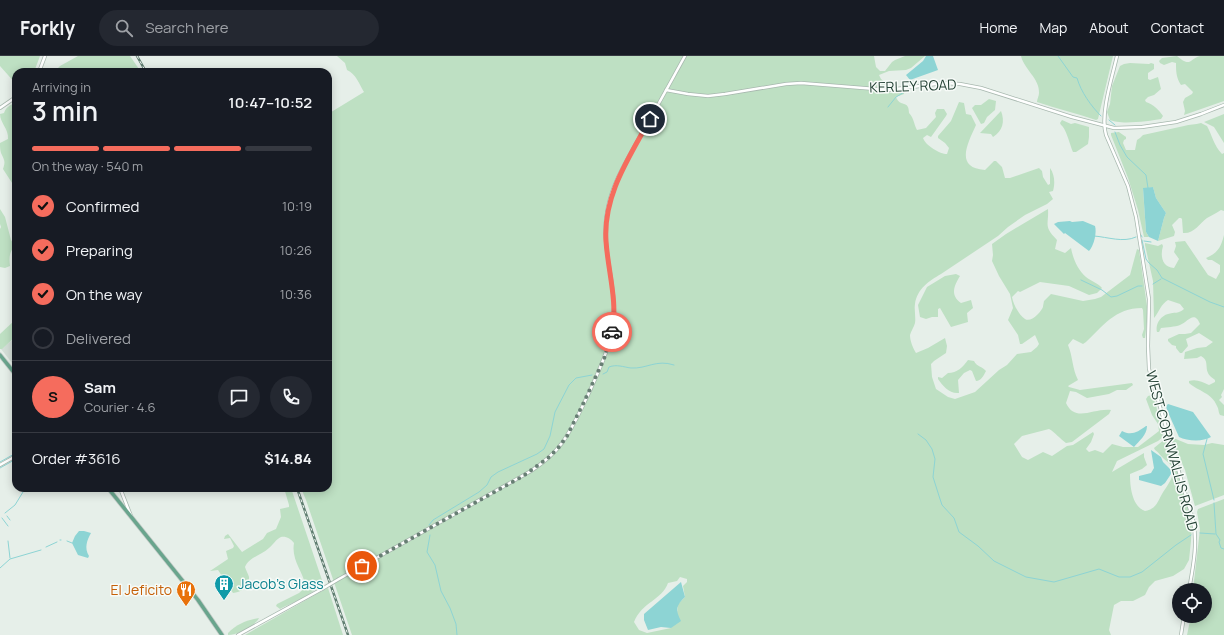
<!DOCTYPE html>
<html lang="en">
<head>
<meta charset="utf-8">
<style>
	body { margin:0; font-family:Manrope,sans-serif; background:#242831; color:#f1f3f6; height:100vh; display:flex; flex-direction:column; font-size:15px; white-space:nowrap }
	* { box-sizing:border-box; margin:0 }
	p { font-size:13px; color:#9ea1a6 }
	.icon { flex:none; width:22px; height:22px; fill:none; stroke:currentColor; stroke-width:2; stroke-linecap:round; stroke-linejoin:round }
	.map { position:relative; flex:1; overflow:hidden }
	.details { position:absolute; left:12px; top:12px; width:320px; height:424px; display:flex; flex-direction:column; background:#171b24; border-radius:12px; box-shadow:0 2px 10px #0003 }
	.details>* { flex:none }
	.tools { position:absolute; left:1172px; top:527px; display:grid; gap:8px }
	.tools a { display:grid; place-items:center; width:40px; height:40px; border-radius:50%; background:#171b24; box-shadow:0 2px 10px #0003; font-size:20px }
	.pin { position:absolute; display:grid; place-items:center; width:34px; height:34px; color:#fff; margin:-17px; border:2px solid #fff; border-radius:50%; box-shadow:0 1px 4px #0007 }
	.courier { position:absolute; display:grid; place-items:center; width:40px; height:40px; margin:-20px; border:3px solid #f56c5d; border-radius:50%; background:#fff; color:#222; box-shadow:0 1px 5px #0007 }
	.overview em { font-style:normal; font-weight:600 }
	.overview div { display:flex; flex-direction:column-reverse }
	.overview { display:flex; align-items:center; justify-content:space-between; height:68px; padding:0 20px }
	h1 { font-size:26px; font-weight:600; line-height:30px }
	.bar { display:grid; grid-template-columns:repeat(4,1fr); gap:6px 4px; align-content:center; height:48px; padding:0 20px }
	.bar i { height:5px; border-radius:3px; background:#363941 }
	.bar .selected { background:#f56c5d }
	.bar p { grid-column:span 4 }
	.line { display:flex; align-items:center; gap:10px; padding:0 20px; border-top:1px solid #363941 }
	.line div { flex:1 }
	.round { display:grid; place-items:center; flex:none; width:42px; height:42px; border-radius:21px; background:#242831 }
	ol { padding:0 20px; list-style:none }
	li { display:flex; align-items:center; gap:12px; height:44px }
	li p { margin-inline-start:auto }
	li .icon { padding:4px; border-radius:50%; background:#f56c5d; color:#111; stroke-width:4 }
	li:last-child { color:#9ea1a6 }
	li i { width:22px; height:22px; border:2px solid #363941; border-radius:50% }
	header { display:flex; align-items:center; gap:24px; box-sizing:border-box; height:56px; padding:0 20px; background:#171b24; border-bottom:1px solid #363941 }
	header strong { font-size:19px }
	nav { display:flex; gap:22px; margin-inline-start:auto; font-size:14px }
	.search { width:280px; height:36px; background:#242831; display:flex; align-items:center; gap:10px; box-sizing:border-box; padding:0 14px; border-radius:22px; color:#9ea1a6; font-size:15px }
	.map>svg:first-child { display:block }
	.built { fill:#d4dfd8 }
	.green { fill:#bee0c3; fill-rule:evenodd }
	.water { fill:#8dd4d4 }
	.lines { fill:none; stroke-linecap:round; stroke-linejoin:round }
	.stream { stroke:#8dd4d4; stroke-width:1 }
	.tertiary-casing { stroke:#a8b8af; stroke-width:4 }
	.primary-casing { stroke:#c2cac6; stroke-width:5 }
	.tertiary { stroke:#fff; stroke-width:2.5 }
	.primary { stroke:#69a58d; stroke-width:3.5 }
	.rail-casing { stroke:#5f7d70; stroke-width:2.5 }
	.rail { stroke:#f7fbf8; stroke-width:1; stroke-dasharray:3; stroke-linecap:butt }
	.tertiary-bridge-casing { stroke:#a8b8af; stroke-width:4; stroke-linecap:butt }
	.tertiary-bridge { stroke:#fff; stroke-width:2.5 }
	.done { stroke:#687f74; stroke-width:4; stroke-dasharray:0 7.2 }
	.route { stroke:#f56c5d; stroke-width:5 }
	.labels { text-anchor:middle; stroke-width:3; stroke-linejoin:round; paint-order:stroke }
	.street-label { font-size:14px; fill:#244235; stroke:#f7fbf8 }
	.culture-label { font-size:14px; fill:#0d838f; stroke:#f7fbf8; text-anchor:start }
	.food-label { font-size:14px; fill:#c56008; stroke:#f7fbf8; text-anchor:end }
</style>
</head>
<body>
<header>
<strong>Forkly</strong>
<div class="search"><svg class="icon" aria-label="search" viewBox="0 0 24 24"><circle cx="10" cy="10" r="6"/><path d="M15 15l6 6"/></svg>Search here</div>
<nav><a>Home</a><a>Map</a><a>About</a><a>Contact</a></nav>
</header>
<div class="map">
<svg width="1224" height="579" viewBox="0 0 1224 579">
	<rect width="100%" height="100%" fill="#e6efe9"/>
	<!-- built -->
	<path class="built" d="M16,281V312L1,293Z"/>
	<!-- green -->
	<g class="green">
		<path d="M0,0H40L34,16H16V28L0,10Z"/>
		<path d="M78,0H130L141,16H54L60,10Z"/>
		<path d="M337,0H874L876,11L880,15H885L892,6L895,4L905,0H925L911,12L906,14L889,15L879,19L881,23L888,29L886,31L890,37L901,35L904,36V38L896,41C900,52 909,43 909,57C914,62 914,69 917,74L926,72L936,61L935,57L937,53H944L947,58L946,60L931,81L927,79L923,82C926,90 940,98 947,98L949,92L945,87L938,82V80L951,65L959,46L964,47L966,58L971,59L976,69C968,87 954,112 985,114L994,105H996L1002,111L1005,122H1010L1039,112L1042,115L1043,121L1048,129L1050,128V112C1055,119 1055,128 1053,135L1049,136L1053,143L1047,148L1025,159L1008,171L998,180L941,218C929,225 917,233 915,248C914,254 916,261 915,267C914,271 911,275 910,279C910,285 913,292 916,297L928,292L945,282L947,290L946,297L934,305L931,308L932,321L936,333L948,341L955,343L975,336L999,314L1007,309L1017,298L1031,296L1037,291L1039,288L1035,279L1022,288H1020L1018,279L1008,264L1013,252L1010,238L999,220L992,205L993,199L992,188L1006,178L1048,153C1049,169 1043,170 1057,184L1055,193L1065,197L1071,192C1073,203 1078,214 1086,221C1091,225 1098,227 1102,232L1097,237L1089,239L1069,230L1040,226L1020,236L1018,235L1012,241C1013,248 1019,259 1025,263C1031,267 1041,256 1043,251C1043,250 1044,245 1044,245L1051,238L1083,245L1095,243L1101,241L1130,219L1137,193L1139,194L1148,257L1145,282H1143L1142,279L1144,273L1143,254L1142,252C1115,252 1103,270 1086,286L1083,288L1073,283L1068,289C1073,301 1072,312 1078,324L1068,330L1069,331L1080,334L1132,327L1133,329L1126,334H1117L1109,338L1087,342L1076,336L1070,335L1066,347C1075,367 1093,352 1111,354L1109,358L1072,386L1066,387C1060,383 1055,376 1049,373L1022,380L1014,388L1022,401L1028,404L1043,396L1052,400L1067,390L1073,389L1093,376L1094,378L1091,386L1086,393L1089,396L1095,394L1103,397L1112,388L1123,391H1138L1159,375L1158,368L1152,359L1146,343L1148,340L1152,339L1156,349L1163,381L1158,385L1117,405L1112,416L1144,397V401L1147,409L1142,413L1130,418C1130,431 1132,450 1145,455C1156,453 1157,447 1162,438C1167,429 1179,417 1169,407C1167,405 1165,404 1164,403C1160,399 1159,397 1155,394L1154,392L1165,383L1166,384L1174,408L1180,421L1192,467L1191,485L1189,504L1184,513L1173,520L1155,525L1149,531L1145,539L1133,545H1121L1114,549L1109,574L1111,579H352L306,444L301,432H328V58L364,36C359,28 356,18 347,14L345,7ZM680,521L687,523V526L683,530L685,541L678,548L677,558L671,572L647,577L639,574L634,566C642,546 662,544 668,527L677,525Z"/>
		<path d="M1021,0H1113L1098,63L1096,64C1076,57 1057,53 1037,46C1037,43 1039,40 1039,37C1040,23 1024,13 1021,0Z"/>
		<path d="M1177,0C1191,12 1189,3 1200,0C1207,0 1217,0 1224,0V45L1184,59L1185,55L1183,46L1185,42L1192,38L1193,36L1185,28L1181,29C1176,22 1176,14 1176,7L1172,6L1164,9L1160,7L1159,5L1162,2Z"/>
		<path d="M1130,7L1149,8L1151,7L1154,8V13L1148,17V23L1150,24L1158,21L1161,33L1154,39L1148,41L1145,44L1146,46C1153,48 1159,54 1163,60L1161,63C1150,65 1120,69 1110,64L1107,56L1110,48L1112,30L1120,10L1124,8Z"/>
		<path d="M989,43L996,45L995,54L987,61L984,67L981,68L972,52L975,49H981Z"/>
		<path d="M16,47V133L3,113C6,105 4,104 1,97C0,94 0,90 0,87L8,83C9,73 0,67 0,58L4,57C6,51 11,48 16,47Z"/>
		<path d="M1001,55C1005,65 1003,75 993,81L991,78L980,77Z"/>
		<path d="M1224,58V87L1214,71L1204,66Z"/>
		<path d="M1062,64L1071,68L1075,67L1089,71V81L1088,88L1076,96H1073C1070,89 1066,72 1061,69L1060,67Z"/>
		<path d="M1201,67L1207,70C1212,79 1214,90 1222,98L1224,97V155L1221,154C1217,157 1212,159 1207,162C1199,168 1194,178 1183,177L1182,163L1181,162H1179L1172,169L1175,176L1174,180L1158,185L1164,162L1166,157L1156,142L1153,131L1143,133L1146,176L1149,181H1144L1138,154L1128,122L1111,79V77L1119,76C1120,77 1125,80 1126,81V83L1124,84L1123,87L1126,94H1135L1137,84L1140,82L1143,79L1184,70C1190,68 1195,69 1201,67Z"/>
		<path d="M0,153L5,161L11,184L13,187L16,186V189C9,195 9,202 10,210L5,212L0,211V173L1,171L0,168Z"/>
		<path d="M1224,179V333L1221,339L1222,341L1219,344L1224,349V360L1220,359C1218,356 1219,353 1217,350C1212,337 1198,335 1189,327V325C1197,323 1202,326 1209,329L1215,326V324C1213,322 1209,320 1208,317C1205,311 1209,304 1201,300L1197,302L1184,303L1185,296L1197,292L1206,291L1213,286L1199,277L1186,283L1188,290L1182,297H1180L1176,292V290L1172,289L1168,285V283L1179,278H1185L1191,277L1200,268C1194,254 1188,266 1180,269C1175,271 1167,271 1161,272L1159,276H1157C1155,269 1160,260 1168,258C1174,256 1179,258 1184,253L1180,248L1168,244C1161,248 1159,256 1154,262L1153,225L1145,189V187L1158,190L1162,188L1163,190C1160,200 1162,211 1174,212L1179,203L1174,196L1176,190L1175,186L1185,185L1208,219L1216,223L1220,216V209L1212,204H1208L1206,202C1218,197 1221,191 1224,179Z"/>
		<path d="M956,218L960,220C954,230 950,239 961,247L971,244L973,252L967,257L968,266L951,271L940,252L938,253V261H932L926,263L920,261L918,249L927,231L945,220Z"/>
		<path d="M16,263V280L2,293H0V278Z"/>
		<path d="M968,304L974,305C977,311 982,310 986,315C984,319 981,325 976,325L972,315L970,314L964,317L958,324L959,337C949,338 943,330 938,323V321L942,322L948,317C957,317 963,311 968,304Z"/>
		<path d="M1171,381L1188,388L1204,389L1212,387L1224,389V439L1195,450L1185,414Z"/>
		<path d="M284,432H291L322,524C319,537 291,547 280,553L276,550L277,548L299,537L306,531C303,515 291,504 294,487C291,483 286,480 281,481C276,483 273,489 269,492C262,499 249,501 245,511C246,514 248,518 249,521C250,530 241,537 233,537L218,514L210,515L228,503L226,495L233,492L234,490L230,482L224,483L225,480L228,478L242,496L263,483L267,477L276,473L281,461L280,453L289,451V449Z"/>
		<path d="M1224,443V579H1187L1191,560H1205V534H1196L1197,531L1195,530V534H1193L1200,473L1197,456L1198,453Z"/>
		<path d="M328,532L343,579H245L322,535Z"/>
		<path d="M259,562C255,570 237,579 228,579V577C237,568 247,564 259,562Z"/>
	</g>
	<!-- water -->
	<g class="water">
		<path d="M926,0H933L938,14L910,24L906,19L923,5Z"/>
		<path d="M1153,131L1156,142L1166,157L1164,162L1158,185L1149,181L1146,176L1143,132Z"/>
		<path d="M1070,165L1072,166L1083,165L1095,170C1097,176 1094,190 1089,195L1065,177L1064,178L1054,168L1058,166Z"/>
		<path d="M1168,348L1193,356L1211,381C1203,386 1187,385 1179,381L1167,354L1166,350Z"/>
		<path d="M1146,370H1147C1147,379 1139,385 1134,391L1119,380L1122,375C1131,380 1138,376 1146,370Z"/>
		<path d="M1151,394L1161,401L1163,406L1171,414V418L1165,427L1161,430L1139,424V420L1151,417L1154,412Z"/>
		<path d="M79,475H84L91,477C87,484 84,492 89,500L88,502L78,499L72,487L75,480Z"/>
		<path d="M681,526L685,541C676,550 675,553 681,565L671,572L661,571L648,574L644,564V558Z"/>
	</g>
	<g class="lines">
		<!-- stream -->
		<g class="stream">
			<path d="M1058,0L1073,21L1077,22C1081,36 1091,50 1101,60"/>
			<path d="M907,28L910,24"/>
			<path d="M888,51L896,41L906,35"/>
			<path d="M1109,64L1115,69"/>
			<path d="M1115,76L1120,89L1127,101L1146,119L1148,132"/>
			<path d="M1141,179L1142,181"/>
			<path d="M1094,180C1108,181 1123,187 1136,181"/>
			<path d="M1142,184L1146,203L1149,207L1157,214L1162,222L1210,246L1224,251"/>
			<path d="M1144,185L1151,186"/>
			<path d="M1081,224L1102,234L1111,241L1117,240L1138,230H1142"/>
			<path d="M1153,228L1161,223"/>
			<path d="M603,318L607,316L609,311C617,308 623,311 631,312C647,313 656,303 674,309"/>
			<path d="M918,378L926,384L932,393L935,403L933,421L940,443L942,449L954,462L959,476L978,490L994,505L1026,521L1054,526L1099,513L1119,521H1130L1142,516L1176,489L1191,479"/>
			<path d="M1207,383L1203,398L1214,444"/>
			<path d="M0,406L16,397"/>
			<path d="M0,412L16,403"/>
			<path d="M1214,447L1216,478L1220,484L1219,486L1221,492L1224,493"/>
			<path d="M5,457L15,449L23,436"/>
			<path d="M7,460L10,464"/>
			<path d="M2,462L8,470"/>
			<path d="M429,469L433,464L479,436L487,429L491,421L498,416L537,398L544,393L550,380L555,356L569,329L576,322L592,319"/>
			<path d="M1200,477L1215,478"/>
			<path d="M430,479L427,496L435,509L441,535L450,552L456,568L457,579"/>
			<path d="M60,484H61"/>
			<path d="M8,485L10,502"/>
			<path d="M67,485L72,487"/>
			<path d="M46,491L57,486"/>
			<path d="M0,512L10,503L41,494"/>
		</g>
		<!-- tertiary casing -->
		<g class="tertiary-casing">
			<g id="tertiary">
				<path d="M1117,0C1112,22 1100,58 1106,79L1128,130L1136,161L1149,243L1148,290L1149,313L1193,464C1198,488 1193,511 1189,534"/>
				<path d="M39,16L45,0"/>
				<path d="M666,34L688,38L708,40L725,38L786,28L801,27L888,34L944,27L960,28L981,32L1072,61L1114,72L1142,71L1176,66L1201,58L1224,49"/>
				<path d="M0,52L16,41"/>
				<path d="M0,409L16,400"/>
				<path d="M120,432L131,460"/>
				<path d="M339,523L531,415C543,407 554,398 562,387C573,372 580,355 588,339C601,310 615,282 614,250C613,217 600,184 608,151C613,126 627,104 639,82C655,55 670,27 685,0"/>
				<path d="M238,579L322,533"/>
				<path d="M1181,579L1184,560"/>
			</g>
		</g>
		<!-- primary casing -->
		<g class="primary-casing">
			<g id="primary">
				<path d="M0,299L16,319"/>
				<path d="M108,432L198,544L222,579"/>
			</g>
		</g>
		<!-- tertiary -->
		<use href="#tertiary" class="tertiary"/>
		<!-- primary -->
		<use href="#primary" class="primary"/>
		<!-- rail casing -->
		<g class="rail-casing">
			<g id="rail">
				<path d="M137,0L146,16"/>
				<path d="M297,432L348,579"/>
			</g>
		</g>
		<!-- rail -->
		<use href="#rail" class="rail"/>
		<!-- tertiary-bridge casing -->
		<g class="tertiary-bridge-casing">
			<path id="tertiary-bridge" d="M322,533L339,523"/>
		</g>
		<!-- tertiary-bridge -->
		<use href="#tertiary-bridge" class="tertiary-bridge"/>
	</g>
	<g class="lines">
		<!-- done -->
		<path class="done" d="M362,510L523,420L548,402L559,391L567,380L583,348L604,303L612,276"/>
		<!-- route -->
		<path class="route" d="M612,276C618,245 608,216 606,185C603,139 629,102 650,63"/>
	</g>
	<!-- icons -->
	<defs>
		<g id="building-pin" transform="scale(1)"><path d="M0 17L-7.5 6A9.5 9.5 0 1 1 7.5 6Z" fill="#0f9aa8" stroke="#f7fbf8"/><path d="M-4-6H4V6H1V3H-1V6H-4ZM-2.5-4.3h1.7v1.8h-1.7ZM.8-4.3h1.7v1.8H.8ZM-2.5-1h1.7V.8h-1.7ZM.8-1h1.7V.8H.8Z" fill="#fff"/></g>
		<g id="restaurant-pin" transform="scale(1)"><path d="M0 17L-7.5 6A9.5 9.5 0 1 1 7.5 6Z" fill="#e8710a" stroke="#f7fbf8"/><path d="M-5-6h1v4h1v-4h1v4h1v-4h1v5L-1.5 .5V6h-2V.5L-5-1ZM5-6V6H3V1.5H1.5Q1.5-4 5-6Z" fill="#fff"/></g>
	</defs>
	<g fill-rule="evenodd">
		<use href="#building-pin" x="224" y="528"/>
		<use href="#restaurant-pin" x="186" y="534"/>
	</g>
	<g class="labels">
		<!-- street labels -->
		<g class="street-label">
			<text transform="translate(913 30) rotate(-2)" y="5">KERLEY ROAD</text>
			<text transform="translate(1172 395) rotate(75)" y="5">WEST CORNWALLIS ROAD</text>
		</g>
		<!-- culture labels -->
		<g class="culture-label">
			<text x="238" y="533">Jacob's Glass</text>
		</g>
		<!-- food labels -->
		<g class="food-label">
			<text x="172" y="539">El Jeficito</text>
		</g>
	</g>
</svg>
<div class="tools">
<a><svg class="icon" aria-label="locate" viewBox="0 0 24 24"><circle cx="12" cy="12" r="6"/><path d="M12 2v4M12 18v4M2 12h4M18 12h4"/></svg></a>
</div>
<div class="pin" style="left:362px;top:510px;background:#ea580c"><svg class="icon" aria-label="bag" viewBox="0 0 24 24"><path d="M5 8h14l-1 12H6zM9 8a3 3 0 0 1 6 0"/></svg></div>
<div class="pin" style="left:650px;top:63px;background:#1f2937"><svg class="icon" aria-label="home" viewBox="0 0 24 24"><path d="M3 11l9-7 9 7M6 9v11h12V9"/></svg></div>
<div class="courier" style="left:612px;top:276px"><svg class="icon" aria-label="car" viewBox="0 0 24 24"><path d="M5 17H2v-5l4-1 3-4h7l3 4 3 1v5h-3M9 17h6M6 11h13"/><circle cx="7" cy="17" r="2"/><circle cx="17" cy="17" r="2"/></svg></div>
<section class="details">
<div class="overview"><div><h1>3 min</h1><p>Arriving in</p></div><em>10:47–10:52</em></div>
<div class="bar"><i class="selected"></i><i class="selected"></i><i class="selected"></i><i></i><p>On the way · 540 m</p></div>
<ol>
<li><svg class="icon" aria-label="check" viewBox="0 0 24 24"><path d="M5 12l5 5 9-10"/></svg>Confirmed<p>10:19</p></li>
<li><svg class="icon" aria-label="check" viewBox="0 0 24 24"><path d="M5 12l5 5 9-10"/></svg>Preparing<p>10:26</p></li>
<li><svg class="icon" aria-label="check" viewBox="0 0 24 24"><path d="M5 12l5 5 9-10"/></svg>On the way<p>10:36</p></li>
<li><i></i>Delivered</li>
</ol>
<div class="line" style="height:72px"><b class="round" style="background:#f56c5d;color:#111">S</b><div><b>Sam</b><p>Courier · 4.6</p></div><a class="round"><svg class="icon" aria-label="chat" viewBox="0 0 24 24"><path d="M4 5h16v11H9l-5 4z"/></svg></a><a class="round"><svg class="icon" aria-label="phone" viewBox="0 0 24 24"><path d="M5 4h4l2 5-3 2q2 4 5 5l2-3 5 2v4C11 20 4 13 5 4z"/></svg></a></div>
<div class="line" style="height:52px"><div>Order #3616</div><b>$14.84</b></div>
</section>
</div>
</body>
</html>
